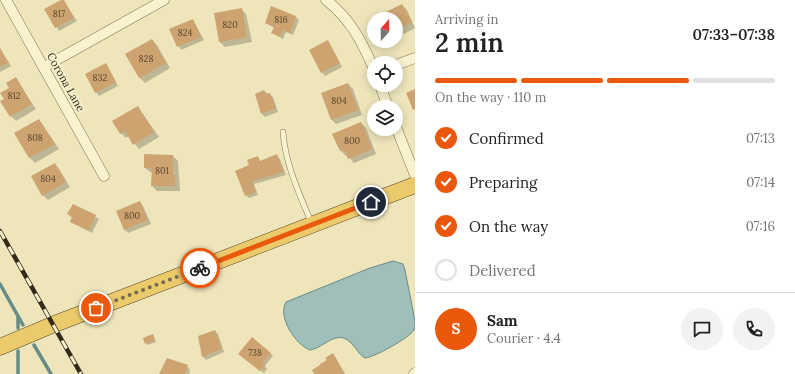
<!DOCTYPE html>
<html lang="en">
<head>
<meta charset="utf-8">
<style>
	body { margin:0; font-family:Lora,serif; background:#f2f2f2; color:#202124; height:100vh; display:flex; flex-direction:column; font-size:15px; white-space:nowrap }
	* { box-sizing:border-box; margin:0 }
	p { font-size:13px; color:#757577 }
	.icon { flex:none; width:22px; height:22px; fill:none; stroke:currentColor; stroke-width:2; stroke-linecap:round; stroke-linejoin:round }
	.map { position:relative; flex:1; overflow:hidden }
	.panel { display:flex; flex-direction:column; background:#fff; width:380px }
	.panel>* { flex:none }
	.needle { width:26px; rotate:20deg }
	.buttons { position:absolute; left:367px; top:12px; display:grid; gap:8px }
	.buttons a { display:grid; place-items:center; width:36px; height:36px; border-radius:50%; background:#fff; box-shadow:0 2px 10px #0003; font-size:20px }
	.pin { position:absolute; display:grid; place-items:center; width:34px; height:34px; color:#fff; margin:-17px; border:2px solid #fff; border-radius:50%; box-shadow:0 1px 4px #0007 }
	.courier { position:absolute; display:grid; place-items:center; width:40px; height:40px; margin:-20px; border:3px solid #ea580c; border-radius:50%; background:#fff; color:#222; box-shadow:0 1px 5px #0007 }
	.overview em { font-style:normal; font-weight:600 }
	.overview div { display:flex; flex-direction:column-reverse }
	.overview { display:flex; align-items:center; justify-content:space-between; height:68px; padding:0 20px }
	h1 { font-size:26px; font-weight:600; line-height:30px }
	.bar { display:grid; grid-template-columns:repeat(4,1fr); gap:6px 4px; align-content:center; height:48px; padding:0 20px }
	.bar i { height:5px; border-radius:3px; background:#e0e0e0 }
	.bar .active { background:#ea580c }
	.bar p { grid-column:span 4 }
	.line { display:flex; align-items:center; gap:10px; padding:0 20px; border-top:1px solid #e0e0e0 }
	.line div { flex:1 }
	.round { display:grid; place-items:center; flex:none; width:42px; height:42px; border-radius:21px; background:#f2f2f2 }
	ol { padding:0 20px; list-style:none }
	li { display:flex; align-items:center; gap:12px; height:44px }
	li p { margin-inline-start:auto }
	li .icon { padding:4px; border-radius:50%; background:#ea580c; color:#fff; stroke-width:4 }
	li:last-child { color:#757577 }
	li i { width:22px; height:22px; border:2px solid #e0e0e0; border-radius:50% }
	main { display:flex; flex:1; min-height:0 }
	.map>svg:first-child { display:block }
	.water { fill:#a0bfba; stroke:#678c88 }
	.shadow { fill:#0003 }
	.lines { fill:none; stroke-linecap:round; stroke-linejoin:round }
	.stream { stroke:#678c88; stroke-width:3.5 }
	.building { fill:#cda370 }
	.service-casing { stroke:#857555; stroke-width:6 }
	.minor-casing { stroke:#857555; stroke-width:11 }
	.trunk-casing { stroke:#53422a; stroke-width:17 }
	.service { stroke:#f9f2ce; stroke-width:5 }
	.minor { stroke:#f9f2ce; stroke-width:10 }
	.trunk { stroke:#ebca6c; stroke-width:16 }
	.rail-casing { stroke:#342a1a; stroke-width:4.5 }
	.rail { stroke:#f6efcb; stroke-width:3; stroke-dasharray:9; stroke-linecap:butt }
	.done { stroke:#756b52; stroke-width:4; stroke-dasharray:0 7.2 }
	.route { stroke:#ea580c; stroke-width:5 }
	.labels { text-anchor:middle; stroke-width:4; stroke-linejoin:round; paint-order:stroke }
	.number-label { font-size:9px; fill:#5a4830 }
	.street-label { font-size:11px; fill:#342a1a; stroke:#f6efcb }
</style>
</head>
<body>
<main>
<div class="map">
<svg width="415" height="374" viewBox="0 0 415 374">
	<rect width="100%" height="100%" fill="#eee5bb"/>
	<!-- water -->
	<path class="water" d="M393,261L403,264L405,270L415,321C415,324 415,327 414,330C409,338 375,357 365,358C358,354 356,347 350,342C336,329 324,348 310,350C296,345 277,317 286,302L370,268Z"/>
	<!-- shadow -->
	<g class="shadow">
		<path d="M63,0L77,21L59,31L46,9Z"/>
		<path d="M402,5L407,10L415,28L396,38V19H378Z"/>
		<path d="M272,8L296,17L299,20L293,35L286,32L283,39L273,33L274,28L266,23Z"/>
		<path d="M241,9L246,14L252,42L225,47L220,42L215,14Z"/>
		<path d="M193,20L204,40L181,50L171,30Z"/>
		<path d="M152,40L157,45L170,68L145,83L140,78L127,55Z"/>
		<path d="M328,42L342,67L325,76L322,72Z"/>
		<path d="M0,48L11,66L0,72Z"/>
		<path d="M106,64L118,86L99,96L96,92Z"/>
		<path d="M15,79L36,109L16,121L11,116L5,99Z"/>
		<path d="M348,84L353,89L362,115L336,124L331,119Z"/>
		<path d="M264,91L273,97L278,112L265,117L262,114Z"/>
		<path d="M138,107L159,137L139,149L129,136L126,138L121,133Z"/>
		<path d="M39,120L59,149L35,163L30,158L16,134Z"/>
		<path d="M361,123L366,128L376,154L354,163L347,155L346,156L341,151L334,134Z"/>
		<path d="M145,155L173,156L178,161L180,191H157L152,186L153,172H150L145,168Z"/>
		<path d="M277,156L280,159L286,175L254,184L258,195L249,198L246,195L250,166L257,157L261,162Z"/>
		<path d="M54,164L59,169L70,187L48,200L43,195Z"/>
		<path d="M140,202L143,206L151,224L128,233L125,230L117,212Z"/>
		<path d="M73,205L99,219L92,233L71,222L72,218L69,214Z"/>
		<path d="M215,331L218,334L224,352L206,360L203,357L199,337Z"/>
		<path d="M154,337L156,342L148,345L144,339Z"/>
		<path d="M270,353L273,356L265,366L267,369L264,373L243,357Z"/>
		<path d="M333,354L345,374H315L328,361Z"/>
		<path d="M187,366L190,370L189,374H161Z"/>
	</g>
	<g class="lines">
		<!-- stream -->
		<g class="stream">
			<path d="M0,284L23,325"/>
			<path d="M18,328V318"/>
			<path d="M34,345L51,374"/>
			<path d="M18,374V351"/>
		</g>
	</g>
	<!-- building -->
	<g class="building">
		<path d="M61,0H64L74,18L55,28L44,9Z"/>
		<path d="M402,4L412,22L396,31V19H377L376,17Z"/>
		<path d="M271,6L296,16L290,33L283,30L280,37L271,33L274,27L265,23Z"/>
		<path d="M242,8L247,37L219,42L214,13Z"/>
		<path d="M193,19L201,37L177,47L169,29Z"/>
		<path d="M152,39L166,63L139,78L125,54Z"/>
		<path d="M328,40L340,63L321,73L309,50Z"/>
		<path d="M0,48L8,63L0,67Z"/>
		<path d="M106,63L116,82L95,93L85,74Z"/>
		<path d="M16,77L32,104L10,117L0,101L4,99L0,93L9,88L6,83Z"/>
		<path d="M348,83L358,110L331,120L321,93Z"/>
		<path d="M415,89V109L413,110L406,93Z"/>
		<path d="M264,90L266,94L270,93L276,108L261,114L255,94Z"/>
		<path d="M138,106L154,132L133,145L125,131L120,134L112,121Z"/>
		<path d="M39,119L55,144L29,158L14,133Z"/>
		<path d="M361,122L372,149L348,159L344,150L340,151L332,134Z"/>
		<path d="M144,154L173,155V175H175V186H151L152,168H144Z"/>
		<path d="M277,154L283,172L252,181L256,192L245,196L235,171L249,165L247,160L258,156L260,161Z"/>
		<path d="M55,163L66,182L42,196L31,176Z"/>
		<path d="M140,201L148,220L124,230L116,211Z"/>
		<path d="M73,204L96,215L89,231L70,222L72,217L67,214Z"/>
		<path d="M215,330L221,349L202,357L198,336Z"/>
		<path d="M153,334L155,340L145,344L143,338Z"/>
		<path d="M252,337L271,353L262,363L265,365L260,371L238,354Z"/>
		<path d="M333,353L345,374H314L312,370L320,365V364L327,360L325,358Z"/>
		<path d="M167,358L188,365L185,374H159Z"/>
	</g>
	<g class="lines">
		<!-- service casing -->
		<g class="service-casing">
			<path id="service" d="M283,132C285,163 299,193 311,222"/>
		</g>
		<!-- minor casing -->
		<g class="minor-casing">
			<g id="minor">
				<path d="M6,0L104,176"/>
				<path d="M326,0C350,18 362,42 374,69"/>
				<path d="M396,65L415,58"/>
				<path d="M44,67L164,0"/>
				<path d="M380,85L388,107"/>
				<path d="M396,127L415,175"/>
				<path d="M414,374L415,373"/>
			</g>
		</g>
		<!-- trunk casing -->
		<g class="trunk-casing">
			<path id="trunk" d="M0,347L52,325L415,185"/>
		</g>
		<!-- service -->
		<use href="#service" class="service"/>
		<!-- minor -->
		<use href="#minor" class="minor"/>
		<!-- trunk -->
		<use href="#trunk" class="trunk"/>
		<!-- rail casing -->
		<g class="rail-casing">
			<path id="rail" d="M0,231L81,374"/>
		</g>
		<!-- rail -->
		<use href="#rail" class="rail"/>
	</g>
	<g class="lines">
		<!-- done -->
		<path class="done" d="M96,308L200,268"/>
		<!-- route -->
		<path class="route" d="M200,268L371,202"/>
	</g>
	<g class="labels">
		<!-- number labels -->
		<g class="number-label">
			<text x="59" y="17">817</text>
			<text x="281" y="23">816</text>
			<text x="230" y="28">820</text>
			<text x="185" y="36">824</text>
			<text x="146" y="62">828</text>
			<text x="100" y="81">832</text>
			<text x="14" y="99">812</text>
			<text x="339" y="104">804</text>
			<text x="35" y="141">808</text>
			<text x="352" y="144">800</text>
			<text x="162" y="174">801</text>
			<text x="48" y="182">804</text>
			<text x="132" y="219">800</text>
			<text x="255" y="356">738</text>
		</g>
		<!-- street labels -->
		<g class="street-label">
			<text transform="translate(66 82) rotate(61)" y="4">Corona Lane</text>
		</g>
	</g>
</svg>
<div class="buttons">
<a><svg class="needle" viewBox="-14 -14 28 28"><path d="M0-13l5 13h-10z" fill="#e53935"/><path d="M0 13l5-13h-10z" fill="#757577"/></svg></a>
<a><svg class="icon" aria-label="locate" viewBox="0 0 24 24"><circle cx="12" cy="12" r="6"/><path d="M12 2v4M12 18v4M2 12h4M18 12h4"/></svg></a>
<a><svg class="icon" aria-label="layers" viewBox="0 0 24 24"><path d="M12 4l9 5-9 5-9-5zM3 14l9 5 9-5"/></svg></a>
</div>
<div class="pin" style="left:96px;top:308px;background:#ea580c"><svg class="icon" aria-label="bag" viewBox="0 0 24 24"><path d="M5 8h14l-1 12H6zM9 8a3 3 0 0 1 6 0"/></svg></div>
<div class="pin" style="left:371px;top:202px;background:#1f2937"><svg class="icon" aria-label="home" viewBox="0 0 24 24"><path d="M3 11l9-7 9 7M6 9v11h12V9"/></svg></div>
<div class="courier" style="left:200px;top:268px"><svg class="icon" aria-label="bike" viewBox="0 0 24 24"><circle cx="6" cy="16" r="4"/><circle cx="18" cy="16" r="4"/><path d="M6 16l4-8h5l3 8M10 8l3 8H6M13 5h3"/></svg></div>
</div>
<section class="panel">
<div class="overview"><div><h1>2 min</h1><p>Arriving in</p></div><em>07:33–07:38</em></div>
<div class="bar"><i class="active"></i><i class="active"></i><i class="active"></i><i></i><p>On the way · 110 m</p></div>
<ol>
<li><svg class="icon" aria-label="check" viewBox="0 0 24 24"><path d="M5 12l5 5 9-10"/></svg>Confirmed<p>07:13</p></li>
<li><svg class="icon" aria-label="check" viewBox="0 0 24 24"><path d="M5 12l5 5 9-10"/></svg>Preparing<p>07:14</p></li>
<li><svg class="icon" aria-label="check" viewBox="0 0 24 24"><path d="M5 12l5 5 9-10"/></svg>On the way<p>07:16</p></li>
<li><i></i>Delivered</li>
</ol>
<div class="line" style="height:72px"><b class="round" style="background:#ea580c;color:#fff">S</b><div><b>Sam</b><p>Courier · 4.4</p></div><a class="round"><svg class="icon" aria-label="chat" viewBox="0 0 24 24"><path d="M4 5h16v11H9l-5 4z"/></svg></a><a class="round"><svg class="icon" aria-label="phone" viewBox="0 0 24 24"><path d="M5 4h4l2 5-3 2q2 4 5 5l2-3 5 2v4C11 20 4 13 5 4z"/></svg></a></div>
</section>
</main>
</body>
</html>
